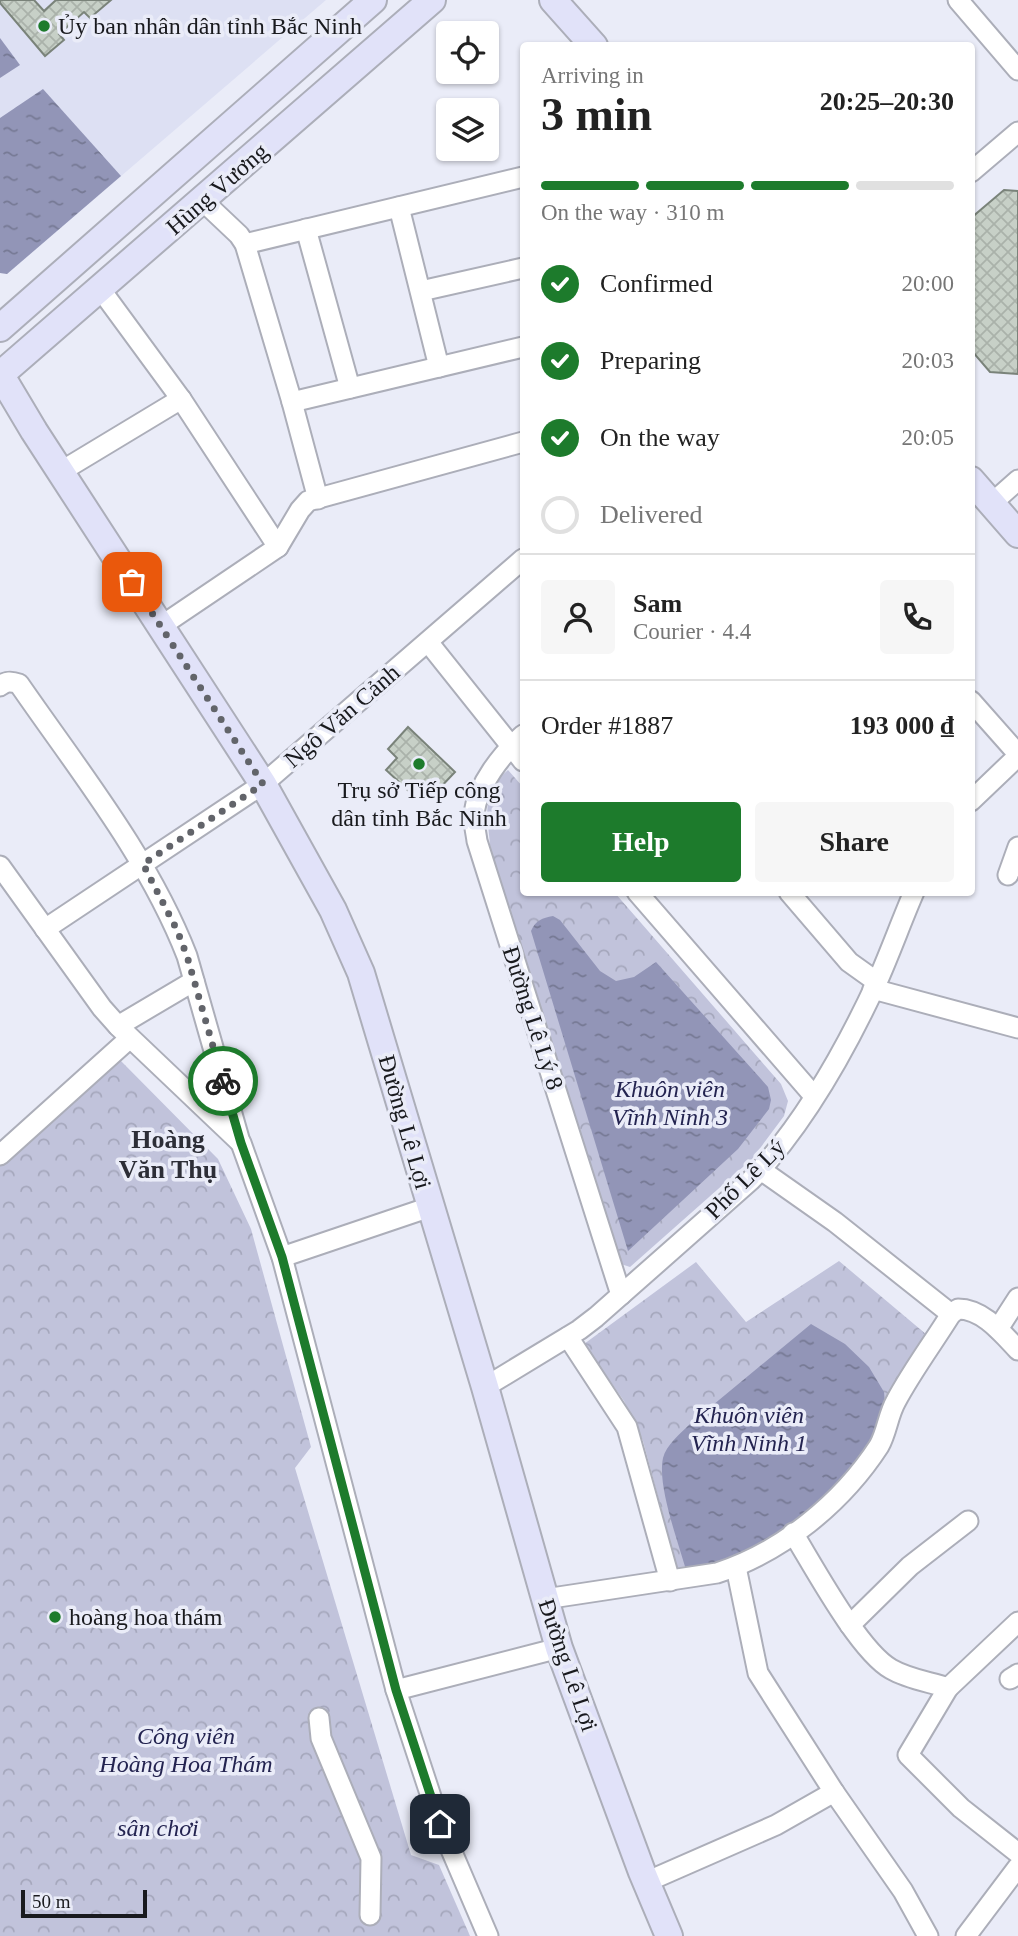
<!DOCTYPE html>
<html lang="en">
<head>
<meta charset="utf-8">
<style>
	body { margin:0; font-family:Georgia,serif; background:#f6f6f6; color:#222; height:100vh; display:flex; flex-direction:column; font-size:26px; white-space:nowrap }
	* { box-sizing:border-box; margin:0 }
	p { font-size:23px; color:#767676 }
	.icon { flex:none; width:38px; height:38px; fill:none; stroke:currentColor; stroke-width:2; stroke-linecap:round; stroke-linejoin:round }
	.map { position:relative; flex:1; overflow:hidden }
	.side { position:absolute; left:520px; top:42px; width:455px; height:854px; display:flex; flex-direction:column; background:#fff; border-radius:7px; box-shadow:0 2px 5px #0004 }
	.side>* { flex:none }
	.tools { position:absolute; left:436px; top:21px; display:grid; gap:14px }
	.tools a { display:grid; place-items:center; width:63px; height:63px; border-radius:7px; background:#fff; box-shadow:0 2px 5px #0004; font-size:35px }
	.scale { position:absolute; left:21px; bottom:18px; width:126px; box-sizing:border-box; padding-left:7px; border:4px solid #191a1e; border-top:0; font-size:19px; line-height:24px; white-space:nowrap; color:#191a1e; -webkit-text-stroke:5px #eaecf8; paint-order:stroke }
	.pin { position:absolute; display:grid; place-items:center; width:60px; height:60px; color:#fff; margin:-30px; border-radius:14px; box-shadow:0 4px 10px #0006 }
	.courier { position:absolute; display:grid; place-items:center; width:70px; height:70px; margin:-35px; border:5px solid #1d7b2c; border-radius:50%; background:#fff; color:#222; box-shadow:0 2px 9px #0007 }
	.head em { font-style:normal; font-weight:600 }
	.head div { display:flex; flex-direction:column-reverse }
	.head { display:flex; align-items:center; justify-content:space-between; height:119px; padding:0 21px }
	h1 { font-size:46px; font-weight:600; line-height:52px }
	.bar { display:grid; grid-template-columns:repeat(4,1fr); gap:10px 7px; align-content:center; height:84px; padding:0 21px }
	.bar i { height:9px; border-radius:5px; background:#e0e0e0 }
	.bar .current { background:#1d7b2c }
	.bar p { grid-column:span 4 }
	.line { display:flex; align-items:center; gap:18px; padding:0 21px; border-top:2px solid #e0e0e0 }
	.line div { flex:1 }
	.round { display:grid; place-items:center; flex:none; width:74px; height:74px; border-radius:7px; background:#f6f6f6 }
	ol { padding:0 21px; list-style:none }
	li { display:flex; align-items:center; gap:21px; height:77px }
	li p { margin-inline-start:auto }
	li .icon { padding:7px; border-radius:50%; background:#1d7b2c; color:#fff; stroke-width:4 }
	li:last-child { color:#767676 }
	li i { width:38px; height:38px; border:4px solid #e0e0e0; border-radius:50% }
	.button { display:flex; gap:14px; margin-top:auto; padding:14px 21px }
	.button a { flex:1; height:80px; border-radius:7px; background:#1d7b2c; color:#fff; font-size:28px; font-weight:600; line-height:80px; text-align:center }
	.button a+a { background:#f6f6f6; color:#222 }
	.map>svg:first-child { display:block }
	.built { fill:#dde0f3 }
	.park { fill:url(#park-crowns) }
	.water { fill:url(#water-ripples) }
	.building { fill:url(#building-cross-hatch); stroke:#7a837a; stroke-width:2 }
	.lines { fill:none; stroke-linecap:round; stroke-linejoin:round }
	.street-casing { stroke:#acaeb9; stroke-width:23 }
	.secondary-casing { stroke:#acaeb9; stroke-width:30 }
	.street { stroke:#fff; stroke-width:19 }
	.secondary { stroke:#e1e2f9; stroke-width:26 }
	.done { stroke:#62646a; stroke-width:7; stroke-dasharray:0 12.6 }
	.route { stroke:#1d7b2c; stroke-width:9 }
	.poi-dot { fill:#1d7b2c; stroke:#eaecf8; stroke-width:2.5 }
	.labels { text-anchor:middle; stroke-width:7; stroke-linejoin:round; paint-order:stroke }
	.poi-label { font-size:24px; fill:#191a1e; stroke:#eaecf8; text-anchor:start }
	.street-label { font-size:24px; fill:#191a1e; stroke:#eaecf8 }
	.park-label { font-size:24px; font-style:italic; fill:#232350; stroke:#eaecf8 }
	.neighbourhood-label { font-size:26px; font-weight:bold; fill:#2d2e37; stroke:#eaecf8 }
</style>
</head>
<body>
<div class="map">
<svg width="1018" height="1936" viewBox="0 0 1018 1936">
	<defs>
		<pattern id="park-crowns" width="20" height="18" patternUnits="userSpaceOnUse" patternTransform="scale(1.75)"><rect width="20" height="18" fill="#c1c3db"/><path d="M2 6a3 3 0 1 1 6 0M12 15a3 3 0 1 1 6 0" fill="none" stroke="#a5a7bc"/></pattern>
		<pattern id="water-ripples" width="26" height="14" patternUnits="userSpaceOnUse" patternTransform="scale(1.75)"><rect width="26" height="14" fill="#9295b7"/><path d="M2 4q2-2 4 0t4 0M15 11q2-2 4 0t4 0" fill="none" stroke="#767994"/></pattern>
		<pattern id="building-cross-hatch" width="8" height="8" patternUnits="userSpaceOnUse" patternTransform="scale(1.75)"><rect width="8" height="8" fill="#c7d0c7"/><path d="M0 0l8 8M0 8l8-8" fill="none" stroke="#aab2aa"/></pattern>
	</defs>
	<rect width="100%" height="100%" fill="#eaecf8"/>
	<!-- built -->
	<path class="built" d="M0,0H326L7,274L0,273Z"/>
	<!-- park -->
	<g class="park">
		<path d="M508,770L523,787V892L615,893L781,1084L788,1101L784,1116L752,1159L630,1267L618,1263L491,855L487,814L489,787Z"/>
		<path d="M120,1060L218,1159L251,1229L311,1447L295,1468L411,1855L439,1865L470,1936H0V1159Z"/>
		<path d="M839,1261L927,1335L883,1430L679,1575L643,1441L624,1401L584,1344L696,1262L746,1322Z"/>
	</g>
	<!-- water -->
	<g class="water">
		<path d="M0,38L20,65L0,78Z"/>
		<path d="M43,89L121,176L7,274L0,273V118Z"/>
		<path d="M553,916L560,920L600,971L616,981L634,977L656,962L761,1079L768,1087L771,1100L769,1109L738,1149L628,1251L531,931C536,920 542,918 553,916Z"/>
		<path d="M811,1324L845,1344L869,1367L884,1392L886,1415L872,1448L822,1504L748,1553L717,1564L686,1570C678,1541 657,1486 663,1458C666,1445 681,1433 690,1424Z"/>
	</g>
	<!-- building -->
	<g class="building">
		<path d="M0,0H34L44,11L56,0H111L90,18L84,12L59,34L64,40L45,56L0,3Z"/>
		<path d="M1004,190L1018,191V374L990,372L971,350V218Z"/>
		<path d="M408,727L455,772L435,793L422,781L411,793L386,770L397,758L388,749Z"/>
	</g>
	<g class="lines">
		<!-- street casing -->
		<g class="street-casing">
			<g id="street">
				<path d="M958,0L1018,70"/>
				<path d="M971,172L1018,132"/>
				<path d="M203,201L239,235L245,244L292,402"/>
				<path d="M399,207L439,367"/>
				<path d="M306,229L350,388"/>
				<path d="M245,244L523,177"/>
				<path d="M101,290L181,399L278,547"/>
				<path d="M421,291L523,268"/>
				<path d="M60,472L181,399"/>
				<path d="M318,499L292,402L523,347"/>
				<path d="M992,503L1018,480"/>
				<path d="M161,626L278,547L300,510L308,501L523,442"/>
				<path d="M428,642L523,761"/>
				<path d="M0,686C6,681 11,681 19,684C79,771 148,856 187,956L240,1142"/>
				<path d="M971,701L1018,754"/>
				<path d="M523,735C502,754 478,784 474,813C473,822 476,832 477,841L621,1295"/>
				<path d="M971,801L1018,756"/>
				<path d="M0,866L102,1008L118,1026L241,1143L282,1257L396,1690L440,1824L488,1936"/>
				<path d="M1008,875L1018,847"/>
				<path d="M637,892L814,1096"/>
				<path d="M789,892L849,962L877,982"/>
				<path d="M45,929L263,784L523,559"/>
				<path d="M873,989L1018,1028"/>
				<path d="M118,1026L194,981"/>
				<path d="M0,1155L130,1038"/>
				<path d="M761,1170L835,1222L951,1314L958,1309C983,1309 1002,1333 1018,1350"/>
				<path d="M282,1257L430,1207"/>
				<path d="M998,1329L1018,1298"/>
				<path d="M568,1337L627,1427L670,1581"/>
				<path d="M485,1387L579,1330L596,1317L750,1181C803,1126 845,1051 877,982C890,953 901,922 914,892"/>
				<path d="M793,1533C814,1567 859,1651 891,1669C908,1679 930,1682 948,1688L908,1755L961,1808L1018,1853"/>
				<path d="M736,1567L758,1673L834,1792L903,1891L928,1936"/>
				<path d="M545,1599L717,1573C782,1552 842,1503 879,1446C887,1432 888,1415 896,1401C912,1371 933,1343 951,1314"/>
				<path d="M850,1625L910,1566L968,1521"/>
				<path d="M1010,1679L1018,1674"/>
				<path d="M948,1688L1018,1622"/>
				<path d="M396,1690L559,1648"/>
				<path d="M319,1718L321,1738L371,1858L370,1915"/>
				<path d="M646,1882L776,1825L834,1792"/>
				<path d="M966,1936L1018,1867"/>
			</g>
		</g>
		<!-- secondary casing -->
		<g class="secondary-casing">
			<g id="secondary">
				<path d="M553,0L594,46"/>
				<path d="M0,328L373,0"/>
				<path d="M0,374L34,431L263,784L333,910L361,973L485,1387L559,1648L642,1872L669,1936"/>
				<path d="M0,375L432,0"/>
				<path d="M971,480L1018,534"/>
			</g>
		</g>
		<!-- street -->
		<use href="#street" class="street"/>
		<!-- secondary -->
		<use href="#secondary" class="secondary"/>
	</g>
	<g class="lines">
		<!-- done -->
		<path class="done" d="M132,582L263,784L143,864L177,930L187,956L223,1081"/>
		<!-- route -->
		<path class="route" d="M223,1081L241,1143L282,1257L396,1690L440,1824"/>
	</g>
	<!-- markers -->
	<g class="poi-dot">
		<circle cx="44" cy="26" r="7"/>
		<circle cx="419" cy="764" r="7"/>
		<circle cx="55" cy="1617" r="7"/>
	</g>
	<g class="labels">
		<!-- poi labels -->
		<g class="poi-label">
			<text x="58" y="34">Ủy ban nhân dân tỉnh Bắc Ninh</text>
			<text x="419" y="798" text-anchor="middle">Trụ sở Tiếp công<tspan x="419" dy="28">dân tỉnh Bắc Ninh</tspan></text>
			<text x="69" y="1625">hoàng hoa thám</text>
		</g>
		<!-- street labels -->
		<g class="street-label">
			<text transform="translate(217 189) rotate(-41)" y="8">Hùng Vương</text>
			<text transform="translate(342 716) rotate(-41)" y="8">Ngô Văn Cảnh</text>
			<text transform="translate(533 1018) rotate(72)" y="8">Đường Lê Lý 8</text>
			<text transform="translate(405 1122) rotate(74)" y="8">Đường Lê Lợi</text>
			<text transform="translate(745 1179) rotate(-45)" y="8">Phố Lê Lý</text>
			<text transform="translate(568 1665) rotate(71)" y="8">Đường Lê Lợi</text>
		</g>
		<!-- park labels -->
		<g class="park-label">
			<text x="670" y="1097">Khuôn viên<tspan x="670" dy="28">Vĩnh Ninh 3</tspan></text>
			<text x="749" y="1423">Khuôn viên<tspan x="749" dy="28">Vĩnh Ninh 1</tspan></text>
			<text x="186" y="1744">Công viên<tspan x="186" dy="28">Hoàng Hoa Thám</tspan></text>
			<text x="158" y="1836">sân chơi</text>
		</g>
		<!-- neighbourhood labels -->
		<g class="neighbourhood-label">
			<text x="168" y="1148">Hoàng<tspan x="168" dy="30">Văn Thụ</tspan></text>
		</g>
	</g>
</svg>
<div class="tools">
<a><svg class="icon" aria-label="locate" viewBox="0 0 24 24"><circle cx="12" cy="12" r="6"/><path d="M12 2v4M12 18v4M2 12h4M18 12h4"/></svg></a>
<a><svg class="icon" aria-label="layers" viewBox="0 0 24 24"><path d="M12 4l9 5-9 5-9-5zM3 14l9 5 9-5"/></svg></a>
</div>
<div class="scale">50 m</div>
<div class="pin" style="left:132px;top:582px;background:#ea580c"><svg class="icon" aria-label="bag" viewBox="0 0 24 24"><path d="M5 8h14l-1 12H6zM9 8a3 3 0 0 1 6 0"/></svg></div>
<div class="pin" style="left:440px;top:1824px;background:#1f2937"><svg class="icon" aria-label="home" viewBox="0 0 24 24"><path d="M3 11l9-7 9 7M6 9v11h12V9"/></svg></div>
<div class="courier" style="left:223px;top:1081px"><svg class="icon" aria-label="bike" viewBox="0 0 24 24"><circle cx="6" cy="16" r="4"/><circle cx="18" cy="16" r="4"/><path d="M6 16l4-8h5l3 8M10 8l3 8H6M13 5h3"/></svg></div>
<section class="side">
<div class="head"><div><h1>3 min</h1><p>Arriving in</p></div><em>20:25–20:30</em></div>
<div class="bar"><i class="current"></i><i class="current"></i><i class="current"></i><i></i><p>On the way · 310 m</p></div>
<ol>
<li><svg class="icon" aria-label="check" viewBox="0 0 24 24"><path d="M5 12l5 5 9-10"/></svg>Confirmed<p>20:00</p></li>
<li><svg class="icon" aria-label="check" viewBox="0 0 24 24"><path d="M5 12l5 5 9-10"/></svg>Preparing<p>20:03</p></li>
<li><svg class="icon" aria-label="check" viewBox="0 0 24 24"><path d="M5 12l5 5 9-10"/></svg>On the way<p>20:05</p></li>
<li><i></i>Delivered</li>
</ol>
<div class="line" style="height:126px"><a class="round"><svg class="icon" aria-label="person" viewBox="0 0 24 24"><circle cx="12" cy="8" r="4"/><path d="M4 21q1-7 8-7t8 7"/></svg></a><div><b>Sam</b><p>Courier · 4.4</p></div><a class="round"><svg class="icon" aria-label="phone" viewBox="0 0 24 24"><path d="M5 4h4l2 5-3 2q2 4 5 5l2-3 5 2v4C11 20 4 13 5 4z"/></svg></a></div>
<div class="line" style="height:91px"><div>Order #1887</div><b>193 000 ₫</b></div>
<div class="button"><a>Help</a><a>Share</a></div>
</section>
</div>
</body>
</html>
